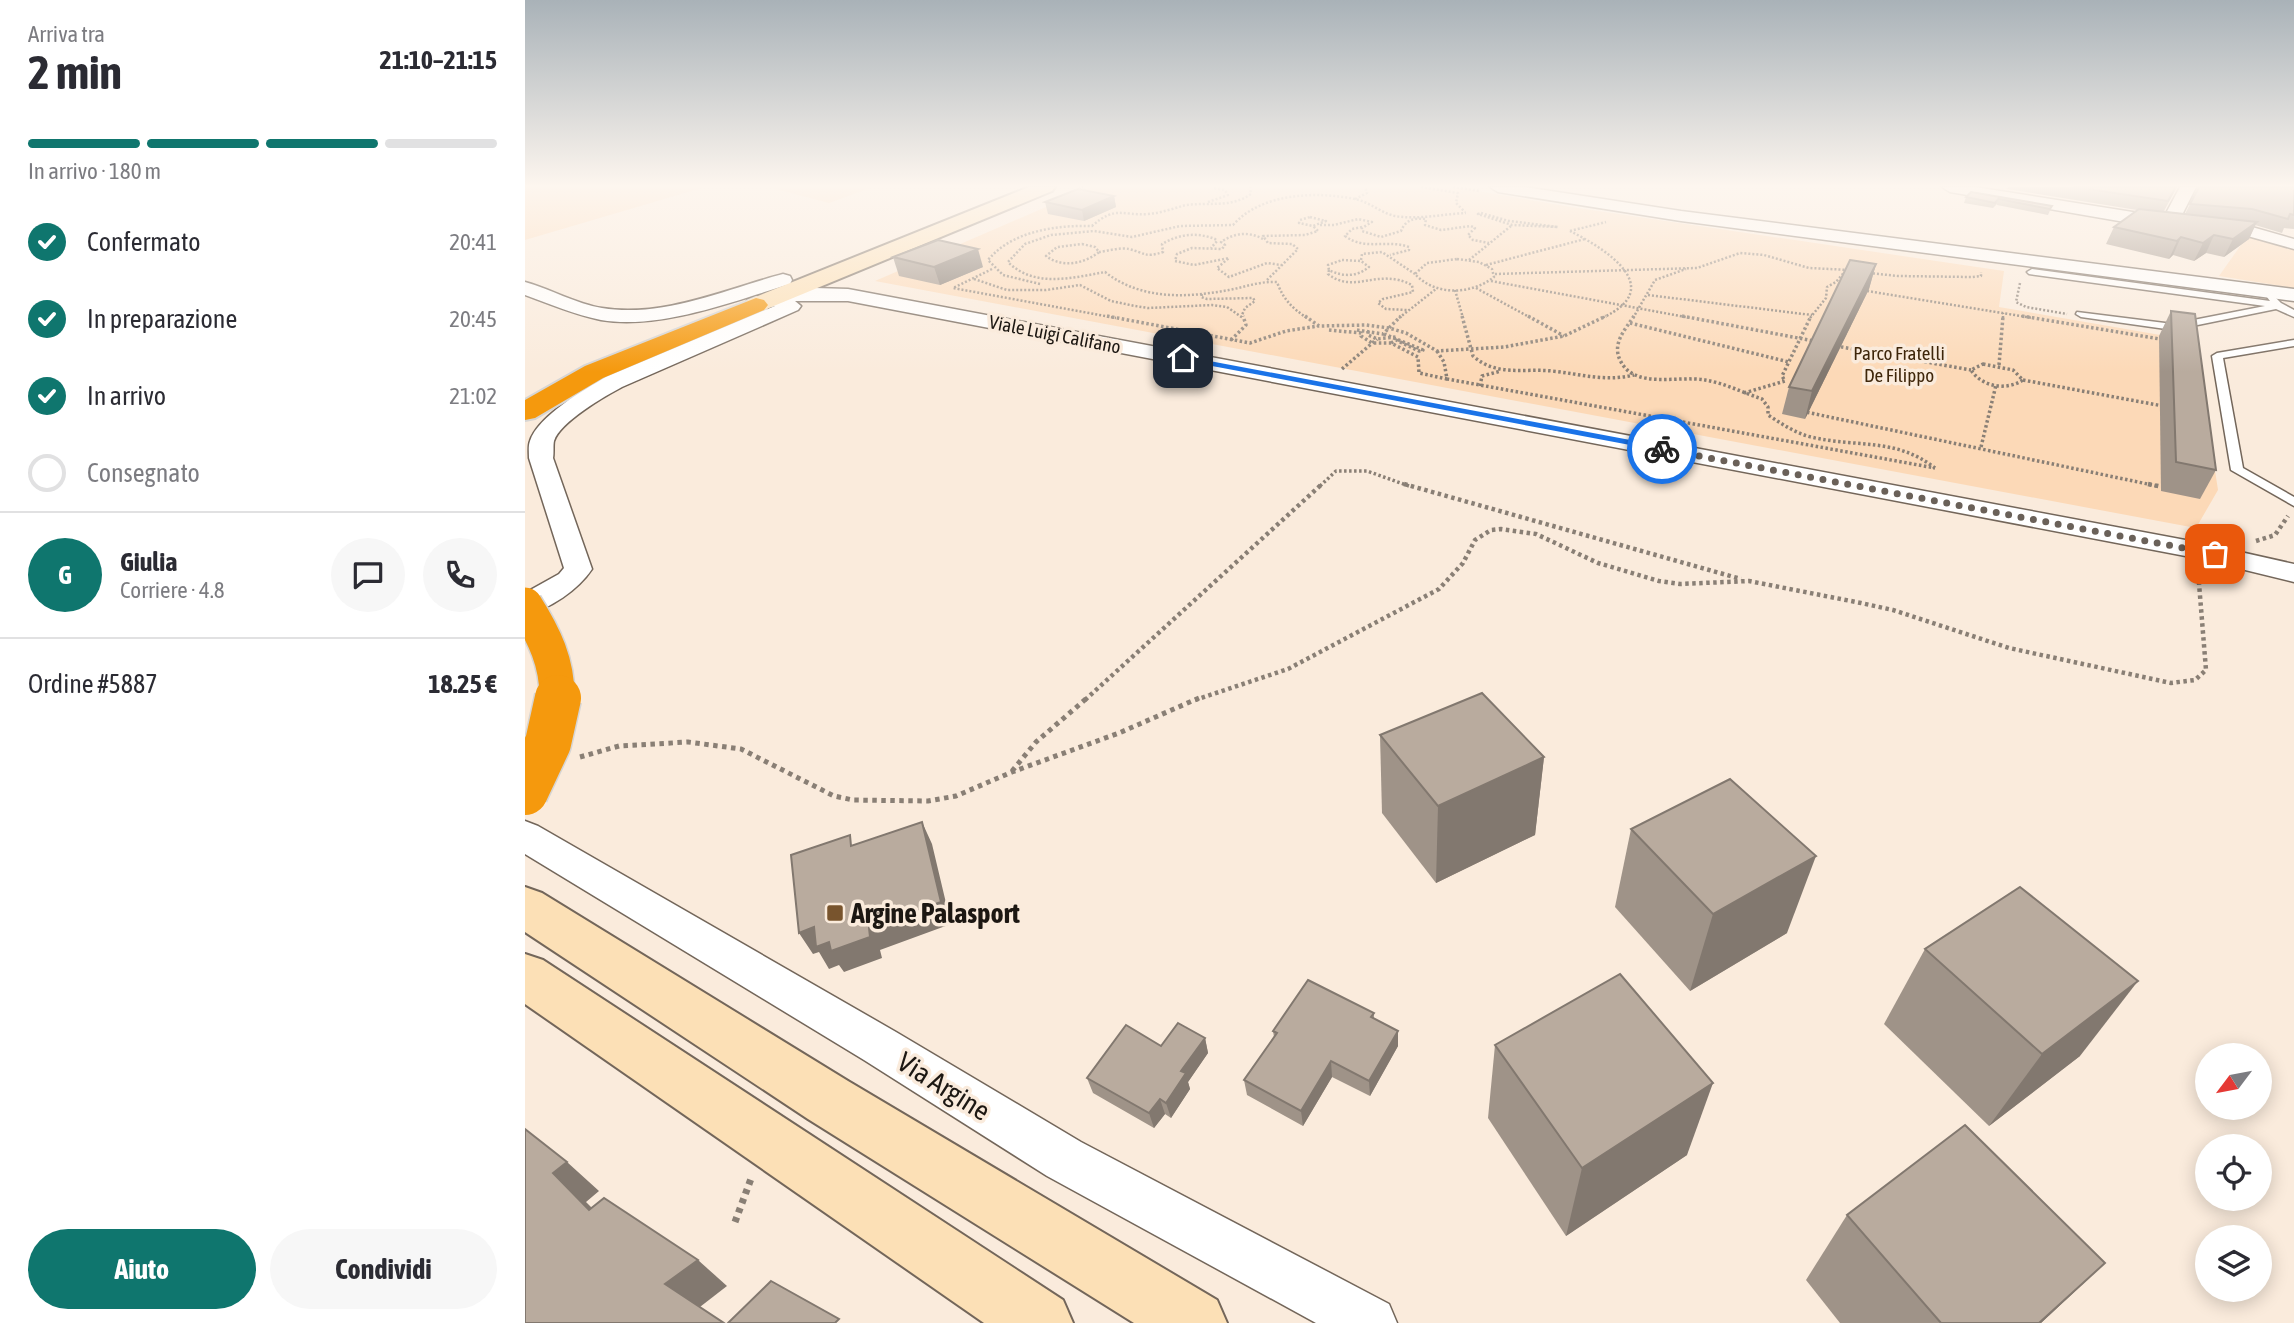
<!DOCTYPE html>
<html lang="it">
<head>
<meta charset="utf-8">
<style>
	body { margin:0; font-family:"Asap Condensed",sans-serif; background:#f7f7f7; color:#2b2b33; height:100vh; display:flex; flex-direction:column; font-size:26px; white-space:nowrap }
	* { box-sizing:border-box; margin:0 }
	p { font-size:23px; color:#7c7c81 }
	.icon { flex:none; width:38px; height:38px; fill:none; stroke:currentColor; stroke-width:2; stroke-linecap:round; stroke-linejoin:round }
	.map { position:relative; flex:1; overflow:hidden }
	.sheet { display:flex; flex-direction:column; background:#fff; width:525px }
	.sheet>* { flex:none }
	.needle { width:46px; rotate:238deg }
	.tools { position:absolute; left:1670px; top:1043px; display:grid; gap:14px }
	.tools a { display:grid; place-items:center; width:77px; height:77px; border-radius:50%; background:#fff; box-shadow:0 4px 18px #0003; font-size:35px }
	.pin { position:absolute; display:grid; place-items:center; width:60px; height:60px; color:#fff; margin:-30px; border-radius:14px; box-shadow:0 4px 10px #0006 }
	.courier { position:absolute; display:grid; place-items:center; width:70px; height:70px; margin:-35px; border:5px solid #1a73e8; border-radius:50%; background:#fff; color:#222; box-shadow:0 2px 9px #0007 }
	.headline em { font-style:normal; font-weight:700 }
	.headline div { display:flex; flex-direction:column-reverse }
	.headline { display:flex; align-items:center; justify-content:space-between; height:119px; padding:0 28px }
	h1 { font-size:46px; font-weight:700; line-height:52px }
	.bar { display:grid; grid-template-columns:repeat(4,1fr); gap:10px 7px; align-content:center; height:84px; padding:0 28px }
	.bar i { height:9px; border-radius:5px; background:#e1e1e2 }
	.bar .current { background:#0f766e }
	.bar p { grid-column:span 4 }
	.line { display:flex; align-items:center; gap:18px; padding:0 28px; border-top:2px solid #e1e1e2 }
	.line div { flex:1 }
	.round { display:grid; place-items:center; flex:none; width:74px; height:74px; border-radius:37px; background:#f7f7f7 }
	ol { padding:0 28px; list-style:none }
	li { display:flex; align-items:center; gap:21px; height:77px }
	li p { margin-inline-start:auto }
	li .icon { padding:7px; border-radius:50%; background:#0f766e; color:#fff; stroke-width:4 }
	li:last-child { color:#7c7c81 }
	li i { width:38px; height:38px; border:4px solid #e1e1e2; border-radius:50% }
	.primary-button { display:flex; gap:14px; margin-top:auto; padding:14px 28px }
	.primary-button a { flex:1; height:80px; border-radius:42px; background:#0f766e; color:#fff; font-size:28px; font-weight:700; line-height:80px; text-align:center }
	.primary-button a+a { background:#f7f7f7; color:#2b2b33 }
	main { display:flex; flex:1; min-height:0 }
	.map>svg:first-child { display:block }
	.green { fill:#fcd9b7 }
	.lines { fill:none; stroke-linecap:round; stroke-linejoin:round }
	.lane-casing { stroke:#73665a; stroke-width:3 }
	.street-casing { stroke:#73665a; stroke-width:3 }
	.secondary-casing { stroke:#73665a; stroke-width:4 }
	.highway-casing { stroke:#d6d5d4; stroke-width:4 }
	.path-far4 { stroke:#897f75; stroke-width:2.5; stroke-dasharray:2 2; stroke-linecap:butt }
	.path-far3 { stroke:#897f75; stroke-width:3.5; stroke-dasharray:2.5 2.5; stroke-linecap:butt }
	.path-far2 { stroke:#897f75; stroke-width:4.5; stroke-dasharray:3.5 3.5; stroke-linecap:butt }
	.path-far1 { stroke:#897f75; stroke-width:5; stroke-dasharray:4.5 4.5; stroke-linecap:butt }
	.path { stroke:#897f75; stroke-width:7; stroke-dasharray:5 5; stroke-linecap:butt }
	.lane { fill:#fff; fill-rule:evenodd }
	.street { fill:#fff; fill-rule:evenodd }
	.secondary { fill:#fce0b6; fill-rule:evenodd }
	.highway { fill:#f5990d; fill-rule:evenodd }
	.highway-bridge-far1-casing { stroke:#d6d5d4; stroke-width:38; stroke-linecap:butt }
	.highway-bridge-casing { stroke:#d6d5d4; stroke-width:49; stroke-linecap:butt }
	.highway-bridge-far1 { stroke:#f5990d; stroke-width:35 }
	.highway-bridge { stroke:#f5990d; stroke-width:46 }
	.wall { fill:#9f9388 }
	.shaded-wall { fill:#82786f }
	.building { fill:#b9ab9e; stroke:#82786f; stroke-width:2 }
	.route { fill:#1a73e8 }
	.done { stroke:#6a6159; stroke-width:7; stroke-dasharray:0 12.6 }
	.poi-dot { fill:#78542d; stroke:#faebdc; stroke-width:2.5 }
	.labels { text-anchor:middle; stroke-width:7; stroke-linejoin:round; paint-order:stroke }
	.far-street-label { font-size:19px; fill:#1c1712; stroke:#faebdc }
	.far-park-label { font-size:19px; fill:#3e260a; stroke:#faebdc }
	.near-poi-label { font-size:28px; font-weight:bold; fill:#1c1712; stroke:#faebdc; text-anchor:start }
	.near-street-label { font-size:28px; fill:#1c1712; stroke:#faebdc }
</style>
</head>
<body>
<main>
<section class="sheet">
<div class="headline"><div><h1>2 min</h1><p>Arriva tra</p></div><em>21:10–21:15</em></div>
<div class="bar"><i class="current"></i><i class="current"></i><i class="current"></i><i></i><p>In arrivo · 180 m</p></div>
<ol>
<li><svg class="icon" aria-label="check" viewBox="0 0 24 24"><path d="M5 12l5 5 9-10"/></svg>Confermato<p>20:41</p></li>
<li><svg class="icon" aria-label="check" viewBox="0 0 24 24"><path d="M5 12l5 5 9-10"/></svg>In preparazione<p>20:45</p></li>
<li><svg class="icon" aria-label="check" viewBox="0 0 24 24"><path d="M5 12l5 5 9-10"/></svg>In arrivo<p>21:02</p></li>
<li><i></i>Consegnato</li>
</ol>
<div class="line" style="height:126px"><b class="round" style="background:#0f766e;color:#fff">G</b><div><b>Giulia</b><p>Corriere · 4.8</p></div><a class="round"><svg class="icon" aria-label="chat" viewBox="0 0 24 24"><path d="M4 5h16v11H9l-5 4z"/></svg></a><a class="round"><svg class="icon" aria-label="phone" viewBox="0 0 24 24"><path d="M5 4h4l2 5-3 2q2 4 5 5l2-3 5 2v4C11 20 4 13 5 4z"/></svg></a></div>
<div class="line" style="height:91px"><div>Ordine #5887</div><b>18.25 €</b></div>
<div class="primary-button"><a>Aiuto</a><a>Condividi</a></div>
</section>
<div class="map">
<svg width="1769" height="1323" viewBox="0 0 1769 1323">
	<rect width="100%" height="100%" fill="#faebdc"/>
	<!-- green -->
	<g class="green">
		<path d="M0,187H180L0,240Z"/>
		<path d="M243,187H348L304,203Z"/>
		<path d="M567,187H928L1046,207L1479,271L1474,307L1670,341L1693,490L1671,528L350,281Z"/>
		<path d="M1723,235L1769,248V288L1694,276Z"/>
	</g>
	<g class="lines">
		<!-- lane casing -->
		<g class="lane-casing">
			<g id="lane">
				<path d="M1507,269L1745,301L1742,297L1747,294L1756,303L1769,310V317L1751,309L1648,330L1556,317L1551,314L1552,312L1648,324L1740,306L1504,274L1502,272Z"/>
				<path d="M1769,340V346L1698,358L1718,468L1769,497V506L1706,470L1687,356L1692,353Z"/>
			</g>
		</g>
		<!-- street casing -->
		<g class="street-casing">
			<g id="street">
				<path d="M965,187H1000L1156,211L1769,289V301L1156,221L973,192Z"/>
				<path d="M1417,187H1450L1639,217L1655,187H1671L1655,219L1720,225L1769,239V249L1719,235L1623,226L1425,192Z"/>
				<path d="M258,274L265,276L267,280L265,284C209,301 135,330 76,320C50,315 25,304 0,295V282C26,289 51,304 77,308C138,318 201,289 258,274Z"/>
				<path d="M290,288L323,289L1671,542L1769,564V582L1671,558L323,301H270L276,306L273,310L97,387C80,396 35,422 29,441C28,445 29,453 28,458L67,569C53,590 25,609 0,615V593L34,574L39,568L4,458C4,453 3,446 5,441C13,416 59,390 81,377L250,306L238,309L231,307L228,303L231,299Z"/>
				<path d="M0,821L13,826L371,1032L556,1142L864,1304L872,1323H791L522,1176L339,1060L0,854Z"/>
			</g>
		</g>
		<!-- secondary casing -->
		<g class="secondary-casing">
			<g id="secondary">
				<path d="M504,187H530L527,191L239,310L231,312L223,310L219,305L223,300Z"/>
				<path d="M0,887L17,893L323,1081L692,1300L702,1323H609L283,1119L0,932Z"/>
				<path d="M0,954L18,960L538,1300L548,1323H459L0,1004Z"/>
			</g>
		</g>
		<!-- highway casing -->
		<g class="highway-casing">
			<path id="highway" d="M231,298L239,300L243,305L239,310L78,378L10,418L0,420V400L60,366Z"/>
		</g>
		<!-- path-far4 -->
		<g class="path-far4">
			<path d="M896,187L933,193L931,203L940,212"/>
			<path d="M928,187L955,191"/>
			<path d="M546,192L558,187"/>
			<path d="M830,199L842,193L840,187"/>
			<path d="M683,202L703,195L700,190L688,188"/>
			<path d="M956,213L984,221L1033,227L987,225L953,214Z"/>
			<path d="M785,217L801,221L788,226L774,223L775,220Z"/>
			<path d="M795,225H809L833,219L847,222L837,228V231L856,237L876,231C881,219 889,218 901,219L900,225L916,230L946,226L950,228L943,235L948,240L964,243"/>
			<path d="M837,227L827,229L820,236C840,251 862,239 884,247V250L865,255"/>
			<path d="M1045,231C1081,249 1143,288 1077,318"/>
			<path d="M1045,231L1081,222"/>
			<path d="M738,239C724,231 709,233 696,242L700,245L697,249L667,248L652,254L650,261L669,265L704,258L692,268L704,277L742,263L756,265"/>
			<path d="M557,244L570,247L574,252C559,264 537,268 521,256L532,247Z"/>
			<path d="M574,252C582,251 596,247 604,249C620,253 620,258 638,252L637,244C654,234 672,232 690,239L692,241L686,248"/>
			<path d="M932,259L954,262L967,269L969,277C946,295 910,296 890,274L902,263Z"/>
			<path d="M817,260L836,261L844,267C832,277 818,277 804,270L803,265Z"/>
			<path d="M836,260L837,254L857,252L890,274"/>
			<path d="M944,260L986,226"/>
			<path d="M961,265L1060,239"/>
			<path d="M467,269L428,288L591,318"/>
			<path d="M804,270L803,274C830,295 852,267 887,285L888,292L858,299L853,303L861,309L882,310"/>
			<path d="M1344,273L1373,276L1447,277L1456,276V272"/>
			<path d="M970,274L1172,268L1215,253L1239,255L1284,268L1325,270"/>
			<path d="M449,279L482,290H521L555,285L586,301L610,306L623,308L687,305L702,307L718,318"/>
			<path d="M742,280L773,249L767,244L743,243L738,236L780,235L793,231L788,226"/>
			<path d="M966,281L1166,318"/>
			<path d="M1495,283L1491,302L1501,307L1542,314"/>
			<path d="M515,284L478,275L463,260C487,231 531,225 567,226C591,205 597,216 623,214C637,213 649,208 661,205C684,202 706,208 726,194L725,187"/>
			<path d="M951,288L1006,318"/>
			<path d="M930,290L938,318"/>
			<path d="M677,294L676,297L682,299L728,298L730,301L720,308L717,315"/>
			<path d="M1123,295L1287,315"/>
			<path d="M782,318C767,308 758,299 752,282C735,281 720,287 704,290C661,298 616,300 580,272C547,278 509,288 483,262L500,244L526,235L569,231L607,237L655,226L708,225C736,193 791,191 830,199C845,202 856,213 870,216C893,220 918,214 941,213"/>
			<path d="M874,318L911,289"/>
			<path d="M1108,318L1130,280L1161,269"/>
			<path d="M1285,318L1301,298L1302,287L1311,282L1321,270"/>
			<path d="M1317,318L1330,289L1508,318"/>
			<path d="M1478,318V313"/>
		</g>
		<!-- path-far3 -->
		<g class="path-far3">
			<path d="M582,316L725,343L761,331L793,326"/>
			<path d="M780,316L794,326L841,325L864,328L881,333L912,351L979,347L1039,336L1081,316"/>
			<path d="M937,316L948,356C972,377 998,368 1027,371C1056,374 1079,382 1109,375"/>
			<path d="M1003,316L1039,336"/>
			<path d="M1109,316C1100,330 1087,343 1095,360C1109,390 1153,375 1180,380C1199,383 1219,393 1237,399L1243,407V415C1257,424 1270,433 1286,437C1332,448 1370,437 1410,468"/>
			<path d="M1157,316L1289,341"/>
			<path d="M1318,316L1276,411L1632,486"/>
			<path d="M1497,316L1647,341L1653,486"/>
			<path d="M1105,323L1264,362"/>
			<path d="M804,330L836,333V336L847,343H866L893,357L894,373L922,379"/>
			<path d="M832,330L858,334L876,316"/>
			<path d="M843,331V335L852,339L871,337"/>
			<path d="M859,334L898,350L894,351L871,340L866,343"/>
			<path d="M706,340L721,325L718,316"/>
			<path d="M1311,346L1446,370"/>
			<path d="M912,351L919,362L922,379L1410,468"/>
			<path d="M1458,364L1488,370L1498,380C1481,391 1457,387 1446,370Z"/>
			<path d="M1474,365L1478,316"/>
			<path d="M817,369L852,339"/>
			<path d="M1498,380L1638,406"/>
			<path d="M955,386L957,376L976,371"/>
			<path d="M1219,393L1260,381L1257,376L1286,316"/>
			<path d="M1456,447L1471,385"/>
			<path d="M795,486L811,471H842L884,486"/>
		</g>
		<!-- path-far2 -->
		<g class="path-far2">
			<path d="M879,484L1216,579"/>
			<path d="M1623,484L1653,490V484"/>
			<path d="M1731,541L1750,535L1763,516"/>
			<path d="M560,700L797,484"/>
			<path d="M670,700L763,669L914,589L938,563L950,540L966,530L976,529L1011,534L1073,563L1134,581L1155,584L1224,581L1336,603L1368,610L1484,648L1646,683L1670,680L1681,670L1673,571"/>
		</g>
		<!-- path-far1 -->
		<g class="path-far1">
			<path d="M55,757L94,746L163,742L216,749L309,796L328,800L403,801L431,796L487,772L594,733L674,698"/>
			<path d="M487,771L511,742L562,698"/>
		</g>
		<!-- path -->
		<path class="path" d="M210,1222L227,1176"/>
		<!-- lane -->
		<use href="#lane" class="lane"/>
		<!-- street -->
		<use href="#street" class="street"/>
		<!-- secondary -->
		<use href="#secondary" class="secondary"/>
		<!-- highway -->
		<use href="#highway" class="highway"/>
		<!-- highway-bridge-far1 casing -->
		<g class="highway-bridge-far1-casing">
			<path id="highway-bridge-far1" d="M0,605C19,635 33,663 32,700"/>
		</g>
		<!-- highway-bridge casing -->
		<g class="highway-bridge-casing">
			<path id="highway-bridge" d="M0,792L23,743L33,698"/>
		</g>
		<!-- highway-bridge-far1 -->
		<use href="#highway-bridge-far1" class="highway-bridge-far1"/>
		<!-- highway-bridge -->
		<use href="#highway-bridge" class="highway-bridge"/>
	</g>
	<!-- wall -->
	<g class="wall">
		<path d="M1483,187H1652L1639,211L1660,214L1673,188L1672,187H1769V229L1759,228L1757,233L1730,225L1724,239L1699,257L1681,253L1669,261L1648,255L1644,259L1581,244L1589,227L1612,210L1482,189Z"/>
		<path d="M1446,192L1527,206L1523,215L1472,205V204L1468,208L1439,203L1441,197Z"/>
		<path d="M589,196L591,207L559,221L523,214L520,202Z"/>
		<path d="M368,257L458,267L415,285L374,276Z"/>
		<path d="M1351,264L1344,289L1280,419L1257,414L1264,387Z"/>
		<path d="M1646,311L1691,470L1675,499L1636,491L1634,336Z"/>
		<path d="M855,735L1019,757L1010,835L911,883L857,813Z"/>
		<path d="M1106,829L1262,933L1165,991L1090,907Z"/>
		<path d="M1400,949L1555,1056L1464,1126L1359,1024Z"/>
		<path d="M849,1013V1018L873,1031V1046L845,1096L807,1077L778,1126L722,1095L719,1080L749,1037L748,1031Z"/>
		<path d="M680,1038L683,1053L663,1082L665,1089L646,1118L640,1114L629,1128L568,1093L562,1078L636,1046Z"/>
		<path d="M970,1045L1162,1155L1041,1236L963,1118Z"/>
		<path d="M1322,1215L1580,1263L1516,1323H1315L1281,1280Z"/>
	</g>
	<!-- shaded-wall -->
	<g class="shaded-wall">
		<path d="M589,196L591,207L559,221L557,210Z"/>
		<path d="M1732,222L1724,239L1699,257L1708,239Z"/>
		<path d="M1689,235L1681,253L1669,261L1678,243Z"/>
		<path d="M1656,237L1648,255L1644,259L1652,241Z"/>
		<path d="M453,249L458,267L415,285L409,267Z"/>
		<path d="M1351,264L1344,289L1280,419L1287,391Z"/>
		<path d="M1019,757L1010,835L911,883L913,806Z"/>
		<path d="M397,822L407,844L426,924L355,950L357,958L319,972L314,965L304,969L294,952L288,954L274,933L289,927L344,928Z"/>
		<path d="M1291,856L1262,933L1165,991L1188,914Z"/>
		<path d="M1613,981L1555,1056L1464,1126L1517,1054Z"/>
		<path d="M873,1031V1046L845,1096L844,1081Z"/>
		<path d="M680,1038L683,1053L663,1082L665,1089L646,1118L641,1103L656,1071Z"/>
		<path d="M806,1061L807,1077L778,1126L776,1111Z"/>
		<path d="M1188,1083L1162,1155L1041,1236L1057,1168Z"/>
		<path d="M635,1099L640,1114L629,1128L624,1113Z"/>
		<path d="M42,1162L74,1191L61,1202L97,1238L64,1210L28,1173Z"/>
		<path d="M173,1260L202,1286L171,1310L140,1284Z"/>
		<path d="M1580,1263L1516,1323H1514Z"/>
	</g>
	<!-- building -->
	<g class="building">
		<path d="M1549,187H1651L1643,201Z"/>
		<path d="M1674,187H1769V215L1765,214L1763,219L1727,209L1665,204Z"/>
		<path d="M553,189L589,196L557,210L520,202Z"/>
		<path d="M1446,192L1475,197L1470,203L1441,197Z"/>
		<path d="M1475,197L1527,206L1525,209L1474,199Z"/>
		<path d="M1614,209L1732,222L1708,239L1689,235L1678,243L1656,237L1652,241L1589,227Z"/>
		<path d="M413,240L453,249L409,267L368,257Z"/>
		<path d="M1325,260L1351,264L1287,391L1264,387Z"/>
		<path d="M1646,311L1670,314L1691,470L1651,462Z"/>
		<path d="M957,693L1019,757L913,806L855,735Z"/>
		<path d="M1205,779L1291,856L1188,914L1106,829Z"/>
		<path d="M397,822L416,902L344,928L345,937L306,951L304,942L291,947L289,927L274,933L266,855L325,835L326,846Z"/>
		<path d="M1495,887L1613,981L1517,1054L1400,949Z"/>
		<path d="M1095,974L1188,1083L1057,1168L970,1045Z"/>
		<path d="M783,980L849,1013L846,1017L873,1031L844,1081L806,1061L776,1111L719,1080L752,1033L748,1031Z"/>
		<path d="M653,1023L680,1038L656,1071L661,1073L641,1103L635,1099L624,1113L562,1078L601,1025L636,1046Z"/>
		<path d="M1440,1125L1580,1263L1514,1323H1416L1322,1215Z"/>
		<path d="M0,1129L42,1162L28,1173L64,1210L79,1198L173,1260L140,1284L199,1323H0Z"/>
		<path d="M246,1281L314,1319L310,1323H203Z"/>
	</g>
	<!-- sky -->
	<linearGradient id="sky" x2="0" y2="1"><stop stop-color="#a9b2b8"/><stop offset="0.5" stop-color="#fdf6ef"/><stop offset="1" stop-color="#fdf6ef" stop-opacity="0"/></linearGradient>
	<rect width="1769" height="372" fill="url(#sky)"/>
	<!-- route -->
	<path class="route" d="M658,356L1137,446L1142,449L1137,451L655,360Z"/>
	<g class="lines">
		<!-- done -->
		<path class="done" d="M1137,449L1690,554"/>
	</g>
	<!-- markers -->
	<rect class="poi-dot" x="301" y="904" width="18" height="18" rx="3.5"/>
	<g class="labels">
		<!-- far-street labels -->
		<g class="far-street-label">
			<text transform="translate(530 334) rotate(11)" y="7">Viale Luigi Califano</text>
		</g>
		<!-- far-park labels -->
		<g class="far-park-label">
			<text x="1374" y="360">Parco Fratelli<tspan x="1374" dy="22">De Filippo</tspan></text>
		</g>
		<!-- near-poi labels -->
		<g class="near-poi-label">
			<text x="326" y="923">Argine Palasport</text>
		</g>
		<!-- near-street labels -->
		<g class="near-street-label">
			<text transform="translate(419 1086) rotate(32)" y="10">Via Argine</text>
		</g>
	</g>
</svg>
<div class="tools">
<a><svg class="needle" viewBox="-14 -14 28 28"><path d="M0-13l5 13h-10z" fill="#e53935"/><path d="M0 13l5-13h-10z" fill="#7c7c81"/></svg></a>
<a><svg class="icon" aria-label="locate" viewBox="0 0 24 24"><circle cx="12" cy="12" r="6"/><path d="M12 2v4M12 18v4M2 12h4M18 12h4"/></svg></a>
<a><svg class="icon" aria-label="layers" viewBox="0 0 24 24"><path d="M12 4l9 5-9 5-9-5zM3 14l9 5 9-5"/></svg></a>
</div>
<div class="pin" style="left:1690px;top:554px;background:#ea580c"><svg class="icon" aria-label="bag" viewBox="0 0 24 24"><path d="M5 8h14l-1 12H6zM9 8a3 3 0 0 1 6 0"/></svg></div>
<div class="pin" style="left:658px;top:358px;background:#1f2937"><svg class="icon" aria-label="home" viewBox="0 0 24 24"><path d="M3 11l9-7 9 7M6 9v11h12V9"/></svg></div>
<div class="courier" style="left:1137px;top:449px"><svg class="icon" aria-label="bike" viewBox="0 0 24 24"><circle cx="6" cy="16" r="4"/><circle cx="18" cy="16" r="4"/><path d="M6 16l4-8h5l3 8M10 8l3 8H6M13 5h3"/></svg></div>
</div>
</main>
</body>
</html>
